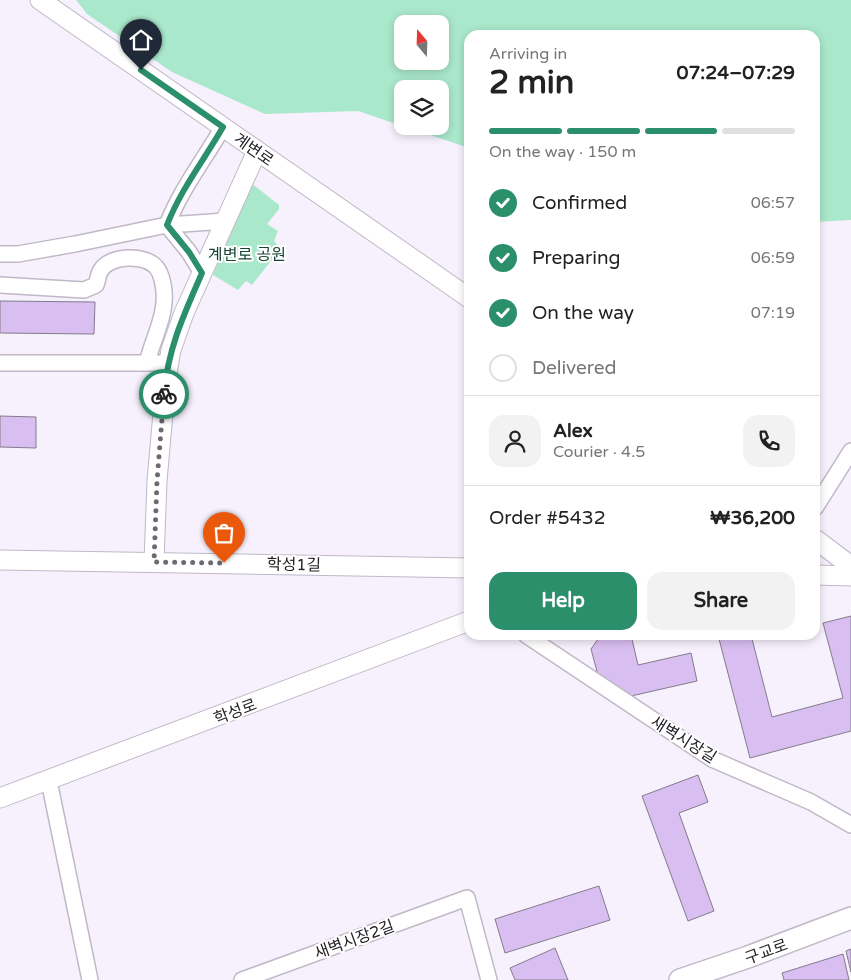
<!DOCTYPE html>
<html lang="en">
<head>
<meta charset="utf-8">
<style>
	body { margin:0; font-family:"Varela Round","Noto Sans KR",sans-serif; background:#f2f2f2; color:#222; height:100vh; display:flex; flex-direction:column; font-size:19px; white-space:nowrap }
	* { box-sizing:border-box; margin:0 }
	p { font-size:16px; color:#767676 }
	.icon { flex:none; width:28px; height:28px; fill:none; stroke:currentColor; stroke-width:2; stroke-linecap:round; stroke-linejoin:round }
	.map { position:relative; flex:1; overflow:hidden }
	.sheet { position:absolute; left:464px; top:30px; width:356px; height:610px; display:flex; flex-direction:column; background:#fff; border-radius:15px; box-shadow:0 2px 8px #0003 }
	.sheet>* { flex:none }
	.needle { width:32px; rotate:341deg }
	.buttons { position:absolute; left:394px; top:15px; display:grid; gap:10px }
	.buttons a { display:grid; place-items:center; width:55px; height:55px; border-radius:10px; background:#fff; box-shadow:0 2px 8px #0003; font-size:25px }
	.pin { position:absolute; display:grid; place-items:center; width:42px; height:42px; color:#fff; margin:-51px -21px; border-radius:50% 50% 50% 0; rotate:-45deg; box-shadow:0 0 5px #0007 }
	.pin .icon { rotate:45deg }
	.courier { position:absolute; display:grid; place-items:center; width:50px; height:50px; margin:-25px; border:4px solid #2a8f6a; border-radius:50%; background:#fff; color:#222; box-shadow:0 1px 6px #0007 }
	.headline em { font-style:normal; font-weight:700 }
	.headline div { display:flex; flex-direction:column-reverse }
	.headline { display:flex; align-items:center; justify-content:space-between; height:85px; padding:0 25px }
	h1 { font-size:32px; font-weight:700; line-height:38px }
	.bar { display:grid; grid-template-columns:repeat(4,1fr); gap:8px 5px; align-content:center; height:60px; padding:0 25px }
	.bar i { height:6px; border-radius:4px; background:#e0e0e0 }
	.bar .selected { background:#2a8f6a }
	.bar p { grid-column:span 4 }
	.line { display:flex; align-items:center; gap:12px; padding:0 25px; border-top:1px solid #e0e0e0 }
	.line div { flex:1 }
	.round { display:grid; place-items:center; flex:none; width:52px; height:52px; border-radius:15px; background:#f2f2f2 }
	ol { padding:0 25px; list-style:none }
	li { display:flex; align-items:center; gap:15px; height:55px }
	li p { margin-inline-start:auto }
	li .icon { padding:5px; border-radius:50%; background:#2a8f6a; color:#fff; stroke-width:4 }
	li:last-child { color:#767676 }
	li i { width:28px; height:28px; border:2px solid #e0e0e0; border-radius:50% }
	.primary-button { display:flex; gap:10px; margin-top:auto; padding:10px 25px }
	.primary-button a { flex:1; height:58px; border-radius:15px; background:#2a8f6a; color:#fff; font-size:20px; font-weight:700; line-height:58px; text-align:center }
	.primary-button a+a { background:#f2f2f2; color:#222 }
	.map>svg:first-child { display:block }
	.green { fill:#aae8cb; fill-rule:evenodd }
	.building { fill:#d9bef1; stroke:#837c8a }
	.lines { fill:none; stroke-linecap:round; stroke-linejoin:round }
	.minor-casing { stroke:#c0b8c7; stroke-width:18 }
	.tertiary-casing { stroke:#c0b8c7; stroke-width:21 }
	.secondary-casing { stroke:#c0b8c7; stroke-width:24 }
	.minor { stroke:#fff; stroke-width:15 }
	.tertiary { stroke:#fff; stroke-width:19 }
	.secondary { stroke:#fff; stroke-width:21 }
	.done { stroke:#6e6a73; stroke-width:5; stroke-dasharray:0 9 }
	.route { stroke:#2a8f6a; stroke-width:6 }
	.labels { text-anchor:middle; stroke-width:4; stroke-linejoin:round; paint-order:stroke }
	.street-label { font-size:16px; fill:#252228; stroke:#fff }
	.park-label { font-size:16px; fill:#164734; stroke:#fff }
</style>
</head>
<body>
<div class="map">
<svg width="851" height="980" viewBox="0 0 851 980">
	<rect width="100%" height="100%" fill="#f7f1fd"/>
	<!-- green -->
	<g class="green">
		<path d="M76,0H851V220L815,222V35H469V148L403,126H440V89H402V126L358,111L265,114L172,72L87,14ZM402,24H440V61H402Z"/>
		<path d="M251,183L279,205V209L267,224L278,231L274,241L277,244L270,252L274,257L252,285L246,281L238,290L213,275Z"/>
	</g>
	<!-- building -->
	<g class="building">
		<path d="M0,301L95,302L94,334L0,333Z"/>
		<path d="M0,416L36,417V448L0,447Z"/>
		<path d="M851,616V731L750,758L718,635H751L772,717L843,698L823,623Z"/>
		<path d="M601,635H631L638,665L691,653L697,681L631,696L599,679L591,649Z"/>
		<path d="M698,775L708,802L679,813L714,911L688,921L642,796Z"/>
		<path d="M599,886L610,920L505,953L495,919Z"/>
		<path d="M555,948L568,980H515L510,968Z"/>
		<path d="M851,949V972L846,951Z"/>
		<path d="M843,954L849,980H784L782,973Z"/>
	</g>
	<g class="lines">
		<!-- minor casing -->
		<g class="minor-casing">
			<g id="minor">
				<path d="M0,254H18L75,244L167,225L226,221"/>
				<path d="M202,273L189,252L167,225C181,189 204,160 223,127"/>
				<path d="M0,285L84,290L96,285C98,280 98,274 101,270C110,255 145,254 156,267C160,271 162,279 163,284C169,312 153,337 147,363"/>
				<path d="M0,363H168"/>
				<path d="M815,508L851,451"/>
				<path d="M526,635L712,759L811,802L851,825"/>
				<path d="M49,781L90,980"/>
				<path d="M242,980L467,898L489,980"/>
			</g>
		</g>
		<!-- tertiary casing -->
		<g class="tertiary-casing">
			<g id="tertiary">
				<path d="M40,0L469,298"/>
				<path d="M815,539L851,566"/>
				<path d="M0,560L469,568"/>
				<path d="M154,562L157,481L166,379L171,350L184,313L257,151"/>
				<path d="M815,575L851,576"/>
				<path d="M0,798L469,621"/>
			</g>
		</g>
		<!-- secondary casing -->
		<g class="secondary-casing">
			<path id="secondary" d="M680,980L748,957L851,918"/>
		</g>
		<!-- minor -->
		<use href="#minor" class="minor"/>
		<!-- tertiary -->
		<use href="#tertiary" class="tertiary"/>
		<!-- secondary -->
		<use href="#secondary" class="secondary"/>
	</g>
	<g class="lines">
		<!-- done -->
		<path class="done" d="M164,394L157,481L154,562L224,563"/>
		<!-- route -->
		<path class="route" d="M141,70L223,127C204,160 181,189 167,225L189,252L202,273C184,314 168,348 164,394"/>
	</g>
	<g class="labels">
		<!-- street labels -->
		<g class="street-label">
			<text transform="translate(254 149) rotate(35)" y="6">계변로</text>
			<text transform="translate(294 564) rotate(1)" y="6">학성1길</text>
			<text transform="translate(235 711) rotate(-21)" y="6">학성로</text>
			<text transform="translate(684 739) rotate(32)" y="6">새벽시장길</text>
			<text transform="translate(354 939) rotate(-20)" y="6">새벽시장2길</text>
			<text transform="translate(766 951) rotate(-20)" y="6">구교로</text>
		</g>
		<!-- park labels -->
		<g class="park-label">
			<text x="247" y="260">계변로 공원</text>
		</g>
	</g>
</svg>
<div class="buttons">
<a><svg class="needle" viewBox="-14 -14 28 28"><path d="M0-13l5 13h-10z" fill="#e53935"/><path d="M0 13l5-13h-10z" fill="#767676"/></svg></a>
<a><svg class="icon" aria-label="layers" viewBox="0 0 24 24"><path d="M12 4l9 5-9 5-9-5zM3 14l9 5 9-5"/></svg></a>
</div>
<div class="pin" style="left:224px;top:563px;background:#ea580c"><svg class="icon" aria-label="bag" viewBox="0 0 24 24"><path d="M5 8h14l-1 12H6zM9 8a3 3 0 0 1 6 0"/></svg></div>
<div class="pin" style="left:141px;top:70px;background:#1f2937"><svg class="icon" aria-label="home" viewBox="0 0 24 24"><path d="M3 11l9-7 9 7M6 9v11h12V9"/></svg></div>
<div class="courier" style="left:164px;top:394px"><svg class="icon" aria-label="bike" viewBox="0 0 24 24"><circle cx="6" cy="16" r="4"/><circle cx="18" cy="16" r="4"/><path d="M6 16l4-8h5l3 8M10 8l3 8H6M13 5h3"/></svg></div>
<section class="sheet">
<div class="headline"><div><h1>2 min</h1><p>Arriving in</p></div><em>07:24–07:29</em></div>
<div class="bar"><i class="selected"></i><i class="selected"></i><i class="selected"></i><i></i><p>On the way · 150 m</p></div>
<ol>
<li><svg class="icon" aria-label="check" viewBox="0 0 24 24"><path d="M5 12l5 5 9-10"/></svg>Confirmed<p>06:57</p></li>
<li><svg class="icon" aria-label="check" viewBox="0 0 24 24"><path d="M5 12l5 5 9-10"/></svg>Preparing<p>06:59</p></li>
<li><svg class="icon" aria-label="check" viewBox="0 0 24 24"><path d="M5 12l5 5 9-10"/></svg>On the way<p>07:19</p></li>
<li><i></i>Delivered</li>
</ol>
<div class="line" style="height:90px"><a class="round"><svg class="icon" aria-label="person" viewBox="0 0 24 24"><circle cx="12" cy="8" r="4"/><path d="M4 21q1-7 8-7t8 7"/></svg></a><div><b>Alex</b><p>Courier · 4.5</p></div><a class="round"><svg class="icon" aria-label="phone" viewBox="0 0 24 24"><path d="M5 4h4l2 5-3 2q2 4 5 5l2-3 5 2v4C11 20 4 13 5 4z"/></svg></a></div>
<div class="line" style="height:65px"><div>Order #5432</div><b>₩36,200</b></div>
<div class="primary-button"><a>Help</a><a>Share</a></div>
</section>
</div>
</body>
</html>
